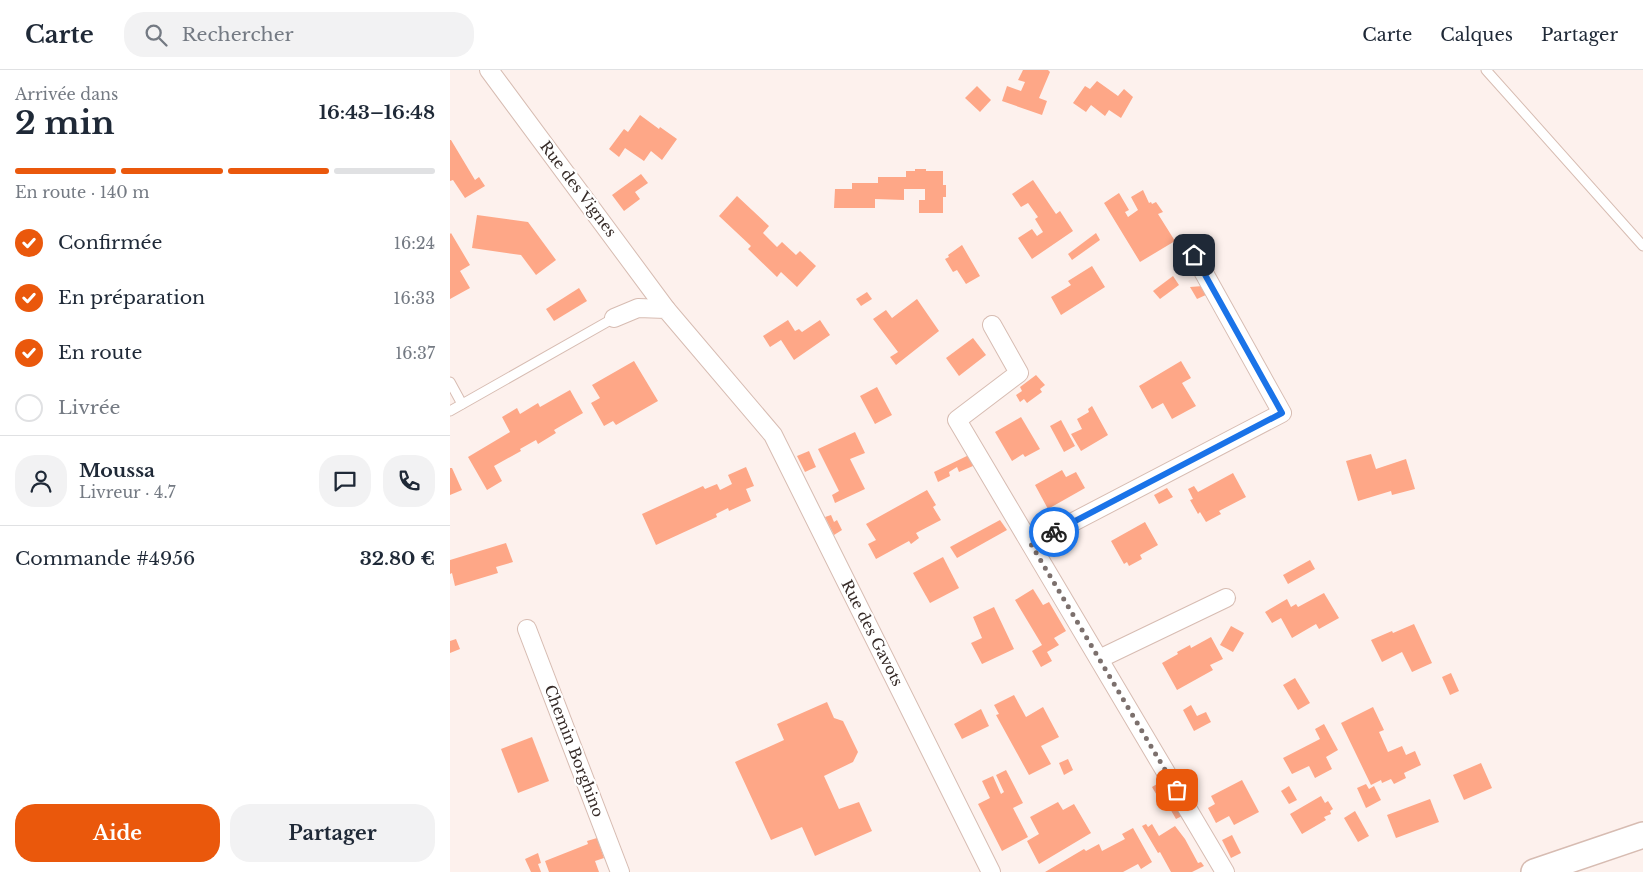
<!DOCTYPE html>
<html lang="fr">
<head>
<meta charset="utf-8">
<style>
	body { margin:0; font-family:"Libre Baskerville",serif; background:#f2f2f3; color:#1f2937; height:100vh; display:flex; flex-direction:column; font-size:19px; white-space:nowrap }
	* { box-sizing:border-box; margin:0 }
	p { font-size:16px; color:#747a83 }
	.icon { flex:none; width:28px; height:28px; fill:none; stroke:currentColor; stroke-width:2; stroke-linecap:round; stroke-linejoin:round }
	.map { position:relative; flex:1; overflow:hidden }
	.side { display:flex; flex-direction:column; background:#fff; width:450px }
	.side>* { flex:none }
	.pin { position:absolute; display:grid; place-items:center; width:42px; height:42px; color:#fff; margin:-21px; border-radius:10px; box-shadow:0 2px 8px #0006 }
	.courier { position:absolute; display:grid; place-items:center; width:50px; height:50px; margin:-25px; border:4px solid #1a73e8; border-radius:50%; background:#fff; color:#222; box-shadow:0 1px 6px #0007 }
	.overview em { font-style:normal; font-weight:700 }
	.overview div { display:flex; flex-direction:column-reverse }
	.overview { display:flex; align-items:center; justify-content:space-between; height:85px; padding:0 15px }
	h1 { font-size:32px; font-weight:700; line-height:38px }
	.bar { display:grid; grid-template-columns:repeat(4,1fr); gap:8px 5px; align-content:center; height:60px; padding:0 15px }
	.bar i { height:6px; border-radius:4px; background:#e0e1e3 }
	.bar .selected { background:#ea580c }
	.bar p { grid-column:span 4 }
	.line { display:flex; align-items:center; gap:12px; padding:0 15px; border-top:1px solid #e0e1e3 }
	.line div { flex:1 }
	.round { display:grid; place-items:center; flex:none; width:52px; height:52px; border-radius:20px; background:#f2f2f3 }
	ol { padding:0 15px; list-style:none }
	li { display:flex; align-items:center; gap:15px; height:55px }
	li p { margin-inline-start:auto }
	li .icon { padding:5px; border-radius:50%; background:#ea580c; color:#fff; stroke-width:4 }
	li:last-child { color:#747a83 }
	li i { width:28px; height:28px; border:2px solid #e0e1e3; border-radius:50% }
	.primary-button { display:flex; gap:10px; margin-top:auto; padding:10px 15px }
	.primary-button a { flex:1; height:58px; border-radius:20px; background:#ea580c; color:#fff; font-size:20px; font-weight:700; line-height:58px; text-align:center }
	.primary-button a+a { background:#f2f2f3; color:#1f2937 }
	header { display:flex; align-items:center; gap:30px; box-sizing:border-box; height:70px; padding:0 25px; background:#fff; border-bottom:1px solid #e0e1e3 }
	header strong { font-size:24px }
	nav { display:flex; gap:28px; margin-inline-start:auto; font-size:18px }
	.search { width:350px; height:45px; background:#f2f2f3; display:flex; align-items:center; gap:12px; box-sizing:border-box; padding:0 18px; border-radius:20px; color:#747a83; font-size:19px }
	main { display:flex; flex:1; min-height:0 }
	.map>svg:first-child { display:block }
	.building { fill:#fea787 }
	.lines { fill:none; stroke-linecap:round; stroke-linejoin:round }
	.service-casing { stroke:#d7bcb2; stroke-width:11 }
	.minor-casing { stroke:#d7bcb2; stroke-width:20 }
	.secondary-casing { stroke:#d7bcb2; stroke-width:28 }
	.service { stroke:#fff; stroke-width:9 }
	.minor { stroke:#fff; stroke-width:18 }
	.secondary { stroke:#fff; stroke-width:25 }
	.done { stroke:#7c706d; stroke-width:5; stroke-dasharray:0 9 }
	.route { stroke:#1a73e8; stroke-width:6 }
	.labels { text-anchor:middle; stroke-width:4.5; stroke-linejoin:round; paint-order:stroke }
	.street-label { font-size:15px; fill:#362b28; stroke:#fff }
</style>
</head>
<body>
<header>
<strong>Carte</strong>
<div class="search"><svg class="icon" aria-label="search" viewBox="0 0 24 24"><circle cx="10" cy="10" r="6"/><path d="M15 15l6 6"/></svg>Rechercher</div>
<nav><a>Carte</a><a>Calques</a><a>Partager</a></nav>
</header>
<main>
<section class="side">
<div class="overview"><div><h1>2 min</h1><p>Arrivée dans</p></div><em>16:43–16:48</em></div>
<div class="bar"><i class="selected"></i><i class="selected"></i><i class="selected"></i><i></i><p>En route · 140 m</p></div>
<ol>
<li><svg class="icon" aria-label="check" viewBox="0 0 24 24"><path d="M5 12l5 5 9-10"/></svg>Confirmée<p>16:24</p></li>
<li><svg class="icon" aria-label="check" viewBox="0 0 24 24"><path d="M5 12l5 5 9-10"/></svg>En préparation<p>16:33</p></li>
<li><svg class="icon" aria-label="check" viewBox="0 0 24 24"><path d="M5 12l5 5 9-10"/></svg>En route<p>16:37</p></li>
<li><i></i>Livrée</li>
</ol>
<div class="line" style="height:90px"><a class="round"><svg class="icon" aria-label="person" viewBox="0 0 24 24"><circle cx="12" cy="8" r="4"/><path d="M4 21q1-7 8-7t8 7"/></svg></a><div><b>Moussa</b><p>Livreur · 4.7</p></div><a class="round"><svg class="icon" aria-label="chat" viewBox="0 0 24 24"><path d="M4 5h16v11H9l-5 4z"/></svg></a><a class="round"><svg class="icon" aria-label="phone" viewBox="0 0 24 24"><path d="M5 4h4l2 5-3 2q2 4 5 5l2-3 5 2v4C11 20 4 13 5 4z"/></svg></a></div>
<div class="line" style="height:65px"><div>Commande #4956</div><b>32.80 €</b></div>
<div class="primary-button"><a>Aide</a><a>Partager</a></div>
</section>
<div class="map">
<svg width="1193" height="802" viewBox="0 0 1193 802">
	<rect width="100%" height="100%" fill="#fdf1ed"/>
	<!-- building -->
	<g class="building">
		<path d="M573,0H598L600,2L589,28L597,31L592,45L552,31L557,16L571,21L575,12L568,10Z"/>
		<path d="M647,11L668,26L674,19L683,27L671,48L659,40L655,46L641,35L636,42L623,33L635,16L640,19Z"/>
		<path d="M527,16L541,30L530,42L515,28Z"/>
		<path d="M190,45L209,59L210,57L227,69L212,90L201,81L194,91L175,78L169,87L159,79L174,59L178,62Z"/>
		<path d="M0,70H1L25,110L29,107L35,116L15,128L3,110L0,111Z"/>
		<path d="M465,99H476V101H493V115H496V127H493V143H469V130H475V119H454V130L425,129V138H384L385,119H402V113H428V107H456V101H465Z"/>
		<path d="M191,104L198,113L185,122L190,129L174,141L162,125Z"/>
		<path d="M583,110L606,144L610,141L623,161L582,189L568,168L582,159L587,166L593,162L585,149L588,147L578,133L571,137L562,124Z"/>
		<path d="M693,120L699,133L701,132L702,134L706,132L713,142L708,144L725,171L690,192L654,133L669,123L679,140L675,142L678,147L688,140L681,127Z"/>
		<path d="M287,126L319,156L313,163L327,177L332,172L346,185L350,181L366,196L347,217L331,202L327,207L298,179L301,176L269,146Z"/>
		<path d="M27,145L78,152L106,190L86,205L71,185L22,178Z"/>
		<path d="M1,163L20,195L10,201L20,218L0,229V164Z"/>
		<path d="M646,163L650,170L622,190L618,184Z"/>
		<path d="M512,175L530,206L516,214L507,200L503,202L495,189L499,187L498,185Z"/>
		<path d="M642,196L655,217L611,245L601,227L621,215L618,211Z"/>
		<path d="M723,206L729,215L710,229L703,221Z"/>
		<path d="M753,216L758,224L747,229L740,217Z"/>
		<path d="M129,218L137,231L104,251L96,239Z"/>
		<path d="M417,222L422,229L411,236L406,229Z"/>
		<path d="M467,229L489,261L446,295L440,287L448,282L423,249L436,240L442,248Z"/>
		<path d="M338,250L345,261L349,259L352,262L370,250L380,265L344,290L331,270L320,277L313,266Z"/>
		<path d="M523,268L536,285L509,306L496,288Z"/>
		<path d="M184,291L208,331L166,355L163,351L154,356L141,333L150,328L142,315Z"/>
		<path d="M731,291L741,308L732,313L746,336L722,349L713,333L702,339L689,316Z"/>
		<path d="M586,305L595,315L590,319L592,322L577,333L574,329L570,332L566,325L572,321L570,317Z"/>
		<path d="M427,317L442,345L425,354L410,326Z"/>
		<path d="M120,320L133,343L104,360L106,363L88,374L86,370L70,379L71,381L44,396L52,411L37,420L18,387L60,362L52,347L67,338L70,344L88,333L90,337Z"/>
		<path d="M642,336L658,365L631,381L621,364L632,359L627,349L639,342L638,339Z"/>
		<path d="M571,347L590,379L575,387L573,384L562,391L545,362Z"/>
		<path d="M611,350L625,376L614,382L600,356Z"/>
		<path d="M405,362L415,383L400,389L415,419L385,433L382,425L389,421L368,379Z"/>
		<path d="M359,381L366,397L355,402L347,386Z"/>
		<path d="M523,383L530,393L509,402L507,397L499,402L500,406L488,412L484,402Z"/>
		<path d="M921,384L926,399L956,389L965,419L942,425L941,421L908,431L896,391Z"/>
		<path d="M296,397L304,416L296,419L301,431L279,441L278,438L266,444L267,447L206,475L192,444L253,416L255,419L267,414L270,420L282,414L278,405Z"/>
		<path d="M0,398H2L12,420L0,425Z"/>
		<path d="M612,400L616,407L626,402L635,418L598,439L585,415Z"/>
		<path d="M783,403L796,427L769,441L771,444L756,452L750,442L748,444L740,430L743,429L738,419L744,416L748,422Z"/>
		<path d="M717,418L723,427L709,434L704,425Z"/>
		<path d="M477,420L486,435L483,437L491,450L466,463L469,468L461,474L459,471L426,489L418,474L426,470L416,454Z"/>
		<path d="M381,445L384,452L387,450L392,460L384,465L375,447Z"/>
		<path d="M550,450L557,460L507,488L500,477Z"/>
		<path d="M695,452L708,475L690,485L692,489L679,496L677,492L674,494L661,471Z"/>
		<path d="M56,473L63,492L46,497L48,503L5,516L2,503L0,504V490Z"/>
		<path d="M493,487L509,518L480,533L463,503Z"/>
		<path d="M860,490L865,499L838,514L833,505Z"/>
		<path d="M583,519L593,535L599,532L616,561L604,568L609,575L597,582L602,591L591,597L582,581L592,575L565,530Z"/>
		<path d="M874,523L889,548L869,559L866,554L842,568L831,548L822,553L815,542L837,529L841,537L846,534L848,537Z"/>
		<path d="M544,537L564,579L532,594L521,573L532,568L523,547Z"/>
		<path d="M964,554L982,593L962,602L952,582L932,592L921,570L942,561L943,563Z"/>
		<path d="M781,556L794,563L783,582L770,575Z"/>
		<path d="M761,567L773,589L760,595L763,600L727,620L712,593L728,584L727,582L740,575L741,578Z"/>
		<path d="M6,569L10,579L0,583V571Z"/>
		<path d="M1001,603L1009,621L1000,625L992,607Z"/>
		<path d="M845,608L860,633L848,640L833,615Z"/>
		<path d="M564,625L576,647L593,637L609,667L591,676L601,694L579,705L546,645L549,644L544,635Z"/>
		<path d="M377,632L384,648L393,651L408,682L403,692L374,706L389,739L409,732L422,761L365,786L352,757L321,770L285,692L334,670L327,654Z"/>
		<path d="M741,635L747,646L756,642L761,652L744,661L733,640Z"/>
		<path d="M923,637L934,660L929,662L938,682L952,676L956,685L965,681L971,695L954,703L956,708L944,714L941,709L932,713L931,710L921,715L891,653Z"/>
		<path d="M531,639L539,656L512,669L504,654Z"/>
		<path d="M874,654L888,680L876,687L882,699L865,708L859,696L842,704L833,688L870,669L865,659Z"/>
		<path d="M82,667L99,711L68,723L51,679Z"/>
		<path d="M618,689L623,700L614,705L609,693Z"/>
		<path d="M1031,693L1042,718L1014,730L1003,705Z"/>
		<path d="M556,700L573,733L563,738L578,767L552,781L528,734L540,728L532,711L543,706L551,724L554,722L546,705Z"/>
		<path d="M714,710L734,745L726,749L719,737L715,739L702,717Z"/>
		<path d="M792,710L809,742L784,755L779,746L766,753L758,738L765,734L761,726Z"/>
		<path d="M916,714L919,719L924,716L931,730L916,738L907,718Z"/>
		<path d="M839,716L847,730L839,734L831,721Z"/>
		<path d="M871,726L875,733L878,731L883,739L880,741L881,744L874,747L876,750L852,764L840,744Z"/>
		<path d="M980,729L989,752L946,768L937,745Z"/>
		<path d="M608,732L613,740L624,734L641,763L589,794L577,771L589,764L580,747Z"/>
		<path d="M905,741L919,766L908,772L894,748Z"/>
		<path d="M696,754L698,757L702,754L709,766L725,756L735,769L748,793L751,792L754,796L742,802H721L710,782L708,783L692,756Z"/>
		<path d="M683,758L702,792L691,799L688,794L673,802H595L634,779L636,781L649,774L652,781L675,769L672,764Z"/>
		<path d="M782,765L791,783L781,788L772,770Z"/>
		<path d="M147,768L154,788L145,791L149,802H99L95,791L138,774L137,771Z"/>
		<path d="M88,783L91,793L88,794L91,802H81L75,789Z"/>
	</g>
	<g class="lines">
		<!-- service casing -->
		<g class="service-casing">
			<g id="service">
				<path d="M1036,0L1193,176"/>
				<path d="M0,312L12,334"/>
				<path d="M0,341L164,248"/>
			</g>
		</g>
		<!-- minor casing -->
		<g class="minor-casing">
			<g id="minor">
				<path d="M39,0L216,239"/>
				<path d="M164,248L188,238L216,239L323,365L541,802"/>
				<path d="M542,255L569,303L507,350L775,802"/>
				<path d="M581,474L832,343L744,185"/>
				<path d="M77,559L170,802"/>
				<path d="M649,589L776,528"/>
			</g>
		</g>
		<!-- secondary casing -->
		<g class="secondary-casing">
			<path id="secondary" d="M1084,802L1193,765"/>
		</g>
		<!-- service -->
		<use href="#service" class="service"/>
		<!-- minor -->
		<use href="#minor" class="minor"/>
		<!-- secondary -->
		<use href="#secondary" class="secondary"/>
	</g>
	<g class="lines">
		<!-- done -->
		<path class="done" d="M604,462L581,474L727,720"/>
		<!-- route -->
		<path class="route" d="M604,462L832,343L744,185"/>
	</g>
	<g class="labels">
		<!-- street labels -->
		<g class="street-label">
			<text transform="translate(128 119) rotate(53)" y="5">Rue des Vignes</text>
			<text transform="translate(422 563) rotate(63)" y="5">Rue des Gavots</text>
			<text transform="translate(124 681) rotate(69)" y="5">Chemin Borghino</text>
		</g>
	</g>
</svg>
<div class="pin" style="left:727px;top:720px;background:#ea580c"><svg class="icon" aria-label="bag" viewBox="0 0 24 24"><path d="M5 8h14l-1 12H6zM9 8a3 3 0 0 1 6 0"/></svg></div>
<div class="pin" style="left:744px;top:185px;background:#1f2937"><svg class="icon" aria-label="home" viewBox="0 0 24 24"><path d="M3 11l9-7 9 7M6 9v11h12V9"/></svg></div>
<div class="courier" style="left:604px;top:462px"><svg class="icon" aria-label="bike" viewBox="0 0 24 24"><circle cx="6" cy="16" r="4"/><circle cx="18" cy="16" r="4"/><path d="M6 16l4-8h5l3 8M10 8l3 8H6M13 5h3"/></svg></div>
</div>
</main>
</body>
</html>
